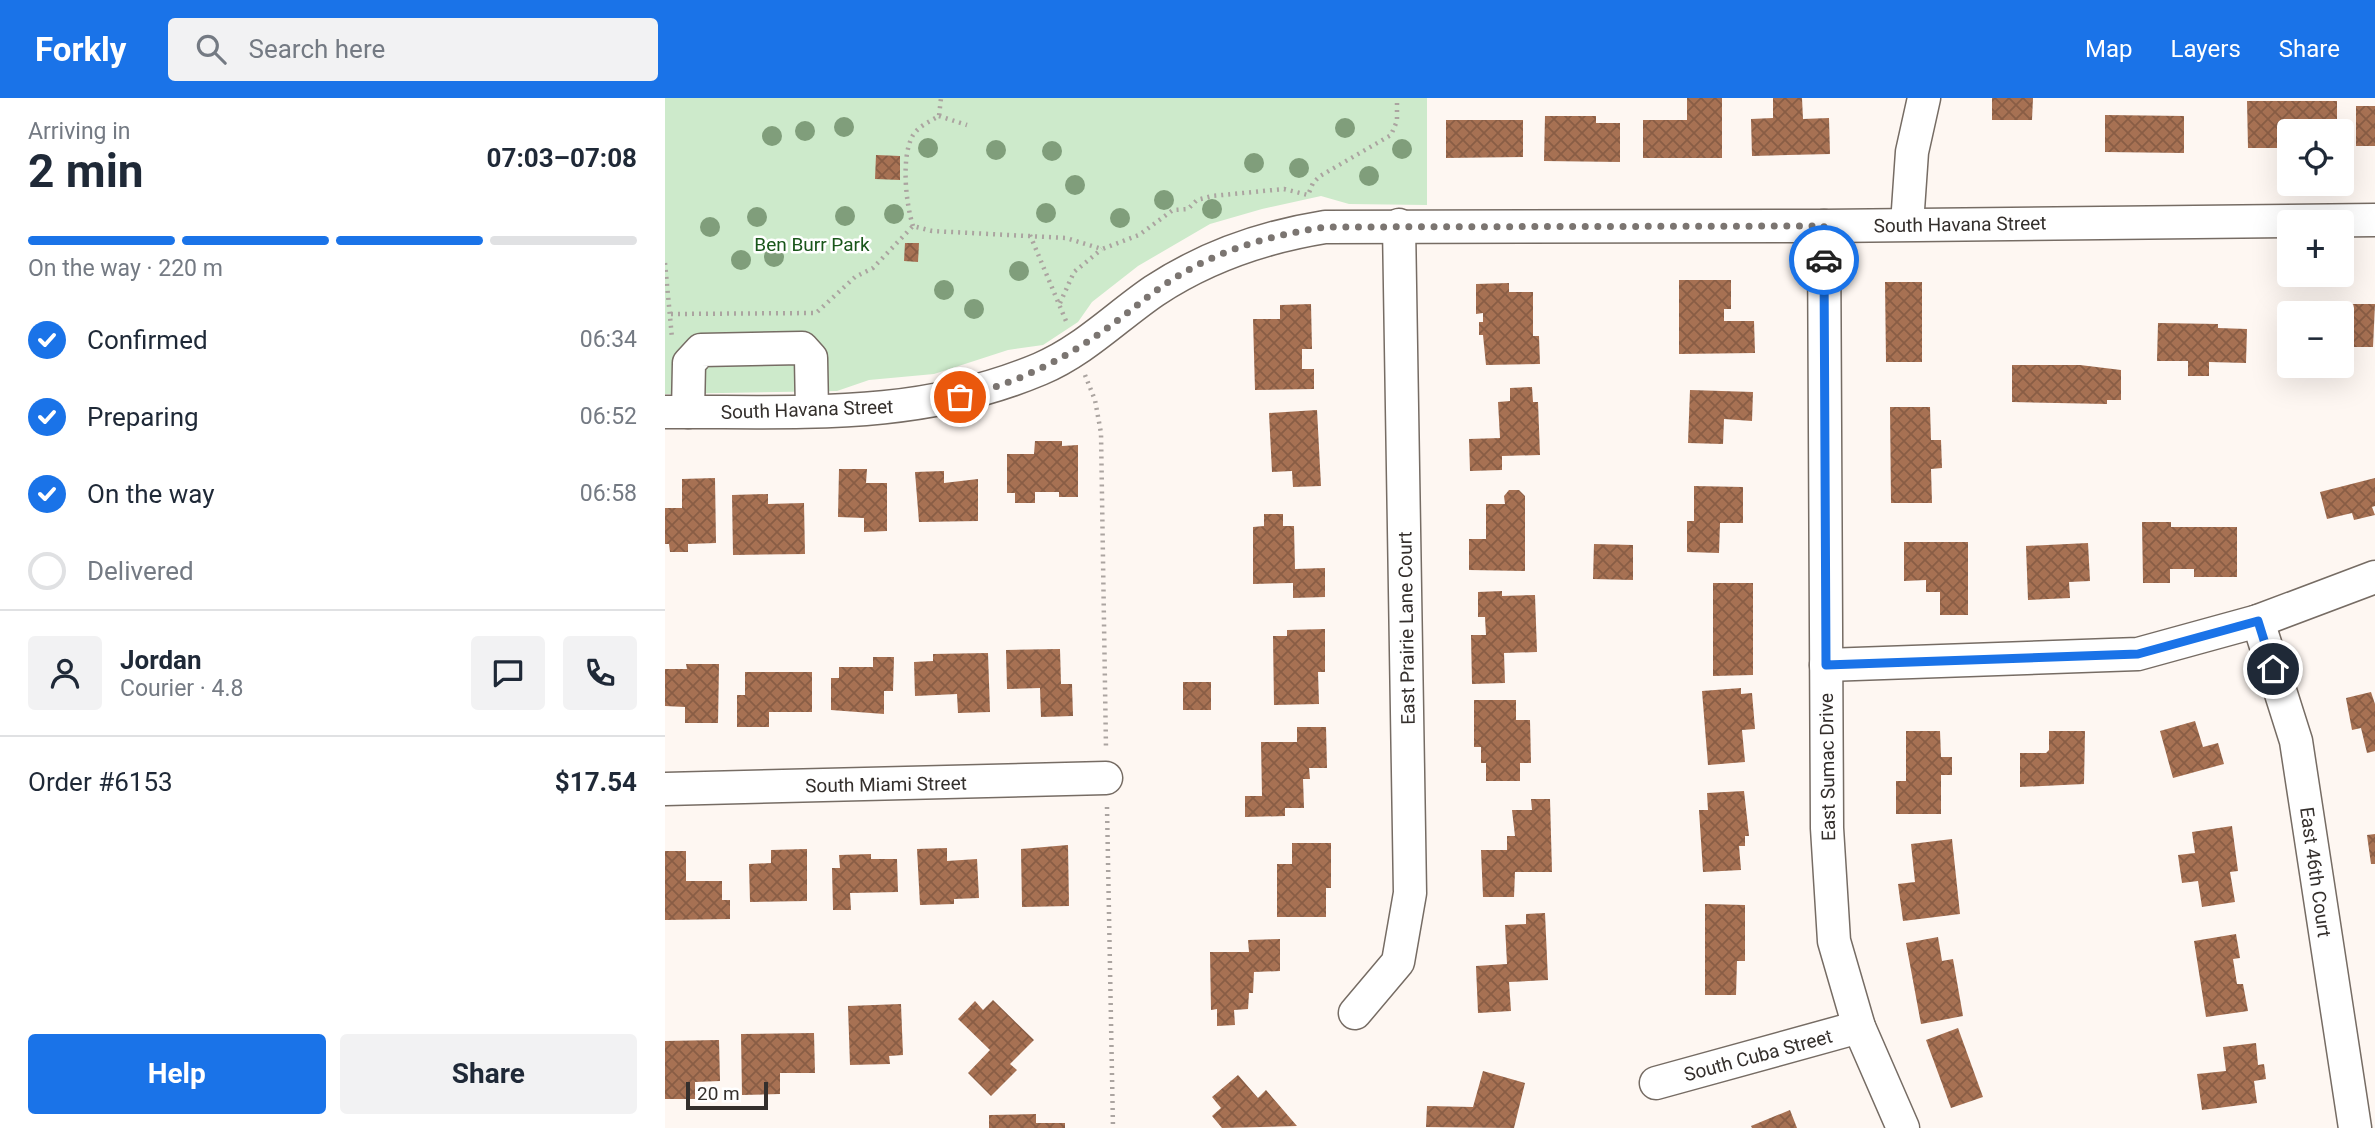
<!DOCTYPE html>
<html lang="en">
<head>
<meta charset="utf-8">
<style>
	body { margin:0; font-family:Roboto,sans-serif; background:#f2f2f3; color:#1f2937; height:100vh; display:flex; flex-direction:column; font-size:26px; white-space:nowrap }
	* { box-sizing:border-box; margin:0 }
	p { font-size:23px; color:#747a83 }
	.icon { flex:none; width:38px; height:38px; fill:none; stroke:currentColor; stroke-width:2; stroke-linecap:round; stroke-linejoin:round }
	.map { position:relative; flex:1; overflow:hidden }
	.sheet { display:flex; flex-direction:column; background:#fff; width:665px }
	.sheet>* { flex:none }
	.buttons { position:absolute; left:1612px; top:21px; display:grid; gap:14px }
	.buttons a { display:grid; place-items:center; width:77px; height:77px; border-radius:7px; background:#fff; box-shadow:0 7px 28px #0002; font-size:35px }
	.scale { position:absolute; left:21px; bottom:18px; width:82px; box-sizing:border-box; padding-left:7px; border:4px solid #342f2c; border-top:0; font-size:19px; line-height:24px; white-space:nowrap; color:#342f2c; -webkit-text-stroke:5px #fff; paint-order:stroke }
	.pin { position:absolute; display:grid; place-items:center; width:60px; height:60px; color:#fff; margin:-30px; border:4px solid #fff; border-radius:50%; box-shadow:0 2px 7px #0007 }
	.courier { position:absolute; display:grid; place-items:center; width:70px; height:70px; margin:-35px; border:5px solid #1a73e8; border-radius:50%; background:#fff; color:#222; box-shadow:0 2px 9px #0007 }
	.overview em { font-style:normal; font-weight:700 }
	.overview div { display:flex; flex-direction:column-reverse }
	.overview { display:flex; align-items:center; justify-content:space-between; height:119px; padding:0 28px }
	h1 { font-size:46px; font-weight:700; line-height:52px }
	.bar { display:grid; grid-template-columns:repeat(4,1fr); gap:10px 7px; align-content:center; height:84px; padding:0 28px }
	.bar i { height:9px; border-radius:5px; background:#e0e1e3 }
	.bar .on { background:#1a73e8 }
	.bar p { grid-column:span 4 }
	.line { display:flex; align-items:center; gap:18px; padding:0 28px; border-top:2px solid #e0e1e3 }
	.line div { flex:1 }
	.round { display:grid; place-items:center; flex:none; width:74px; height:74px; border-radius:7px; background:#f2f2f3 }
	ol { padding:0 28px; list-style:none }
	li { display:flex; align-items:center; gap:21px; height:77px }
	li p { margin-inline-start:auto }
	li .icon { padding:7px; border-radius:50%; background:#1a73e8; color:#fff; stroke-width:4 }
	li:last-child { color:#747a83 }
	li i { width:38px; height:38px; border:4px solid #e0e1e3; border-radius:50% }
	.button { display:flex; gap:14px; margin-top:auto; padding:14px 28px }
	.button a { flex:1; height:80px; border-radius:7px; background:#1a73e8; color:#fff; font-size:28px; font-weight:700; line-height:80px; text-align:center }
	.button a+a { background:#f2f2f3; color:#1f2937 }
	header { display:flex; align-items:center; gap:42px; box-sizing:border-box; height:98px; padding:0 35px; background:#1a73e8; color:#fff }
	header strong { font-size:33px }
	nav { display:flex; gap:38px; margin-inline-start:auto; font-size:24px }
	.search { width:490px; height:63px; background:#f2f2f3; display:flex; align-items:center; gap:18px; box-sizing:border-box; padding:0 24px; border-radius:7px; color:#747a83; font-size:26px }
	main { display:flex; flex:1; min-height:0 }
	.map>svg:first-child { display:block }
	.green { fill:#cdeacb }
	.building { fill:url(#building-cross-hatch) }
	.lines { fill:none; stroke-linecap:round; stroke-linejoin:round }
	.minor-casing { stroke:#766c64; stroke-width:35 }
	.path { stroke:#aba4a0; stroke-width:4.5; stroke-dasharray:2 5; stroke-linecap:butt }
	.minor { stroke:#fff; stroke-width:32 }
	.tree { fill:#809e7b }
	.done { stroke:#7b7571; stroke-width:7; stroke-dasharray:0 12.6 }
	.route { stroke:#1a73e8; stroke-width:9 }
	.labels { text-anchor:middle; stroke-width:5; stroke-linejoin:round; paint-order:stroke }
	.street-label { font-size:19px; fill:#342f2c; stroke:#fff }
	.park-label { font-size:19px; fill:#19561a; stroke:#fff }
</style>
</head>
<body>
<header>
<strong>Forkly</strong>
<div class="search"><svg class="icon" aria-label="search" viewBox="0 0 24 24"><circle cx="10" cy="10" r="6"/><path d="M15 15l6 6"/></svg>Search here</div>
<nav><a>Map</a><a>Layers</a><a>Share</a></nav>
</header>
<main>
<section class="sheet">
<div class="overview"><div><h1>2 min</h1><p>Arriving in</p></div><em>07:03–07:08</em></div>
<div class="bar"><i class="on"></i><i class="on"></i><i class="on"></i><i></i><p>On the way · 220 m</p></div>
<ol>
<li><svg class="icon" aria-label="check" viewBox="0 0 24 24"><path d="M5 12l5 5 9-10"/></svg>Confirmed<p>06:34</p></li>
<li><svg class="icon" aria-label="check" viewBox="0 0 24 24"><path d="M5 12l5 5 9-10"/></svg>Preparing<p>06:52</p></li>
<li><svg class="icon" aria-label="check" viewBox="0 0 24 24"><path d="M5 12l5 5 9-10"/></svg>On the way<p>06:58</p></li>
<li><i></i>Delivered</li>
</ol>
<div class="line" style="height:126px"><a class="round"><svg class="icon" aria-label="person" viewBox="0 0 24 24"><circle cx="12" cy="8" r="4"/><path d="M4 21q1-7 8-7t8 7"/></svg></a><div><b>Jordan</b><p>Courier · 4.8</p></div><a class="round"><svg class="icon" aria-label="chat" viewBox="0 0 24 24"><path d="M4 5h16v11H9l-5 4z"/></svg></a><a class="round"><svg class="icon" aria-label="phone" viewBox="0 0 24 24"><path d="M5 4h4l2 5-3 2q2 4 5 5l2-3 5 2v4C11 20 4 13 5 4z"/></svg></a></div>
<div class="line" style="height:91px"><div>Order #6153</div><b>$17.54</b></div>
<div class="button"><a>Help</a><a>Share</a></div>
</section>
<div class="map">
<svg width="1710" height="1030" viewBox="0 0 1710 1030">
	<defs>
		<pattern id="building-cross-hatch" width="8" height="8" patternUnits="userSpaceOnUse" patternTransform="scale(1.75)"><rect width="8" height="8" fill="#a77153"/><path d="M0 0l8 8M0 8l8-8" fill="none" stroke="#895d45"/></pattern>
	</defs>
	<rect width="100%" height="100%" fill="#fef7f2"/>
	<!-- green -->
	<path class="green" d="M0,0H762V107L684,106L656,98L597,111L545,126L473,168L427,204L413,224L378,247L343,252L269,276L204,282L172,293L0,296Z"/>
	<!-- building -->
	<g class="building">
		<path d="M1022,0H1057V60H978V22H1022Z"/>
		<path d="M1108,0H1137L1138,21L1164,20L1165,56L1087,58L1086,21L1108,20Z"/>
		<path d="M1327,0H1368L1367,22H1327Z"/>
		<path d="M1582,3H1672V33H1624V50H1583Z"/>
		<rect x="1691" y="8" width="19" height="40"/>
		<path d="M1440,17L1519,18V55L1440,54Z"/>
		<path d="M880,18H931V25H955V64L879,63Z"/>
		<path d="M781,22H858V59L781,60Z"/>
		<path d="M211,57L235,58V82L210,81Z"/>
		<path d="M240,145H254L253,164L239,163Z"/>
		<path d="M1014,182H1066V211H1059V223H1089L1090,255L1014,256Z"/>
		<path d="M1220,184H1257V264H1221Z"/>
		<path d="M844,185V194H868V238H874L875,266L821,267L818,237H814V224H818V215L811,216V186Z"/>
		<path d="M646,206L647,251H637V271H649V291L590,292L588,221H615V207Z"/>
		<path d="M1672,206H1710L1708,249H1676V215H1672Z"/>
		<path d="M1493,225L1553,226V230L1582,231L1581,265L1544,264V278H1523V263H1492Z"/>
		<path d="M1347,267H1415L1456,272V302H1442V306L1347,304Z"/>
		<path d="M867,289L868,304H873L875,357L837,358V372L805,373L804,341L835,340L833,304L845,303V290Z"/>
		<path d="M1025,292L1088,294L1087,323L1059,321L1058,346L1023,345Z"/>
		<path d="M1225,309H1265L1266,342H1276L1277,370L1266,371L1267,405H1226Z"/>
		<path d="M652,312L656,388L628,389L627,373L607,374L604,315Z"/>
		<path d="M370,343H397V348L413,347V399H394V394H370V405H350V395H342V356H369Z"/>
		<path d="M174,371H202L201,385H222V433L199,434V420L173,419Z"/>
		<path d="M279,373V385L313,381V423L254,424L250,374Z"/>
		<path d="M50,380L51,445L23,446V454H5L4,446H0V410H17V381Z"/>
		<path d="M1710,380V408L1707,409L1710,417L1689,422L1687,415L1662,421L1655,394Z"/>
		<path d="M1029,388L1078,389V425H1055L1054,455L1022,454V423H1029Z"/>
		<path d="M844,392H854L860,398V473L804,472V441H821V406H840L839,398Z"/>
		<path d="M103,396V406L139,405L140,456L68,457L67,397Z"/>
		<path d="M599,416H618V428H629L630,471L660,470V499L628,500V485L588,486V429L599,428Z"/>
		<path d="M1477,424H1506V429H1572V479H1529V471H1505V485H1478Z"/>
		<path d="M1239,444H1303V517H1275V494H1261V482L1239,483Z"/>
		<path d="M1423,445L1425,483L1404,484L1405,500L1363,502L1361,448Z"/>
		<path d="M929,446L968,447V482L928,481Z"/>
		<path d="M1048,485H1088V577L1048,578Z"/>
		<path d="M837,493V498L870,497L872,554L839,555L840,585L807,586L806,537H821L820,519H813V494Z"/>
		<path d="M660,531V574H653L654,606L609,607L608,538H622V532Z"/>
		<path d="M395,551L396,586H407L408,618L376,619L375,590L342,591L341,552Z"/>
		<path d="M323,555L325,614L293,615L292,596L250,598L249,564L268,563V556Z"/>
		<path d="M208,559H229L228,593H219V616L166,612V580H174V569H208Z"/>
		<path d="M21,566H54L53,625H20V609L0,608V571H22Z"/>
		<path d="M80,574H147V614H104V629H72V597H80Z"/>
		<rect x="518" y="584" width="28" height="28"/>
		<path d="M1076,590V596L1087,595L1090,631L1077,632L1080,664L1043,667L1037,593Z"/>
		<path d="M1706,594L1710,606V653L1702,655L1696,630L1687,632L1681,600Z"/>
		<path d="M809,602H851V622H865L866,665H855V683H821V665H816V649H809Z"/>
		<path d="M1530,623L1538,649L1553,645L1559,666L1508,680L1495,633Z"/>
		<path d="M632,629H661L662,670H644L645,681H638L639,710H620V718L580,719V698H597L596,644H632Z"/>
		<path d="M1241,633H1275L1276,659H1287V677H1276V716H1231V683H1241Z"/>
		<path d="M1384,633H1420L1419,686L1355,689V655H1381L1384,652Z"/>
		<path d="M1079,693L1084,738H1080V748H1074L1076,772L1038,774L1034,712H1043L1042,695Z"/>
		<path d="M866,701H885L887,774H850L849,799H818L816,752H842V738H850L847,712H867Z"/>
		<path d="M1567,728L1573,773L1565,774L1570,804L1537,809L1533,783L1517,785L1513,757L1530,755L1527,734Z"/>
		<path d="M1710,736V766H1706L1702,737Z"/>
		<path d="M1287,741L1295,816L1238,823L1233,786L1250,784L1246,746Z"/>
		<path d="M627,745H666V790H661V819H612V766H627Z"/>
		<path d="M403,747L404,808L357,809L356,751Z"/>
		<path d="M282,750V763L312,761L314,800L289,801V806L255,807L252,751Z"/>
		<path d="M142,751V803L85,804L84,766L106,765V752Z"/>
		<path d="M0,753H21V783H57V802H65V821L0,822Z"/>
		<path d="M206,756V761H232L233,794L185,795L186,812H168L167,770H175L174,757Z"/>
		<path d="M1040,806L1080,807V863H1072L1071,897H1040Z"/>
		<path d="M880,815L883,882L844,884L846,913L813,915L811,868L842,866L840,827L861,826V816Z"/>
		<path d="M1571,836L1575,860L1568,861L1572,886H1578L1583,913L1541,919L1529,843Z"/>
		<path d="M1273,839L1277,863L1288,861L1298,918L1256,926L1241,845Z"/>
		<path d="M615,841V873L589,874L588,895H584L583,911L569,912L570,927L552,928V911L546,912L545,854H584L583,842Z"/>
		<path d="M328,902L369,942L345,966L352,972L326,998L303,975L325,952L293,921L310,903L318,912Z"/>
		<path d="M236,906L238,957L224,958L225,966L185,967L183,908Z"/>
		<path d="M1293,930L1318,999L1286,1010L1261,942Z"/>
		<path d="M149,935L150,975H115V996L77,997L76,936Z"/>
		<path d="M54,942L55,983L30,984V1001H0V943Z"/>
		<path d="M1591,945L1593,967L1599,966L1601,981L1589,983L1592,1005L1537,1012L1532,976L1561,973L1558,949Z"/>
		<path d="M818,973L860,985L849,1030L761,1029L762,1008L808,1009Z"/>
		<path d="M573,977L593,1000L601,992L632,1028L557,1030L547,1018L556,1010L547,999Z"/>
		<path d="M1125,1012L1132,1030H1087L1086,1028Z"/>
		<path d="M371,1016V1025H400V1030H324V1017Z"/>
	</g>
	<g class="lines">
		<!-- minor casing -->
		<g class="minor-casing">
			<g id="minor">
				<path d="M1242,126L1247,54L1259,0"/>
				<path d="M1159,128L1162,730L1169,843L1194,929L1238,1030"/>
				<path d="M0,314C131,313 252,323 375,271C418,253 451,219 489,193C542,158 598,139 660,129L1159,128L1710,122"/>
				<path d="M23,314L24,265L36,252L137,250L146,260L147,313"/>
				<path d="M1593,523L1631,643L1690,1030"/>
				<path d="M1161,567L1473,556L1593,523L1710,479"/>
				<path d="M0,691L441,680"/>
				<path d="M690,915L733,864L745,795L734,127"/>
				<path d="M991,985L1194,929"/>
			</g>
		</g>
		<!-- path -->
		<g class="path">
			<path d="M274,18L302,27"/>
			<path d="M248,128C241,106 236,61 247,39C252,29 264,24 274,18L276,0"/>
			<path d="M365,137L401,223"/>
			<path d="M0,165L7,240"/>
			<path d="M395,205L409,174L437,151"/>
			<path d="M6,216L151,215L190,179L208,170L248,128L267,133L401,140L437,151L474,137L508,112L523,111L532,102L547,98L619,91L643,97L648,85L655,78L726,37L732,23V0"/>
			<path d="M420,277L430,302L436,335L441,651"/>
			<path d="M442,709L448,1030"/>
		</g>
		<!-- minor -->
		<use href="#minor" class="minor"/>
	</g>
	<!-- trees -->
	<g class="tree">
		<circle cx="179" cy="29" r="10"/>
		<circle cx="680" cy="30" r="10"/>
		<circle cx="140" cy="33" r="10"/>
		<circle cx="107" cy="38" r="10"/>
		<circle cx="263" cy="50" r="10"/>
		<circle cx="737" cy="51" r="10"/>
		<circle cx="331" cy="52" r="10"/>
		<circle cx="387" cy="53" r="10"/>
		<circle cx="589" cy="65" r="10"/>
		<circle cx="634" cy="70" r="10"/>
		<circle cx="704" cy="78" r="10"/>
		<circle cx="410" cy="87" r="10"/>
		<circle cx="499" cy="102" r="10"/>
		<circle cx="547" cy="111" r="10"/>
		<circle cx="381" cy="115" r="10"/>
		<circle cx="229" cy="116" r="10"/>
		<circle cx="180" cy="118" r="10"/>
		<circle cx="92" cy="119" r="10"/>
		<circle cx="455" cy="120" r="10"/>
		<circle cx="45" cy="129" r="10"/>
		<circle cx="109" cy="159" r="10"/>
		<circle cx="76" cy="162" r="10"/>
		<circle cx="354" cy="173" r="10"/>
		<circle cx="279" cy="192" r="10"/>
		<circle cx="309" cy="211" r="10"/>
	</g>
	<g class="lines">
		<!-- done -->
		<path class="done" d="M295,299C351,286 403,260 449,225C472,208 493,189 518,175C562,149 610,137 660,129L1159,128V162"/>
		<!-- route -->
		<path class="route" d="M1159,162L1161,567L1473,556L1593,523L1608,571"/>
	</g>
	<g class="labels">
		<!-- street labels -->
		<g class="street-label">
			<text transform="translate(1295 126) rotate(-1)" y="7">South Havana Street</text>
			<text transform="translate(142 311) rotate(-2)" y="7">South Havana Street</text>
			<text transform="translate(741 530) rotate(-91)" y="7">East Prairie Lane Court</text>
			<text transform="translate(1162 669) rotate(-91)" y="7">East Sumac Drive</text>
			<text transform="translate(221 686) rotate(-1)" y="7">South Miami Street</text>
			<text transform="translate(1651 774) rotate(82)" y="7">East 46th Court</text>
			<text transform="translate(1093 957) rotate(-15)" y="7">South Cuba Street</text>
		</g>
		<!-- park labels -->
		<g class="park-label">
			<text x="147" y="153">Ben Burr Park</text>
		</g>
	</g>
</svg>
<div class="buttons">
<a><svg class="icon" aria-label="locate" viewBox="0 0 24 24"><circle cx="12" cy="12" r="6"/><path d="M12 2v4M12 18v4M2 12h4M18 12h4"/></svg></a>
<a>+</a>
<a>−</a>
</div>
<div class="scale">20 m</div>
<div class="pin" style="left:295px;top:299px;background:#ea580c"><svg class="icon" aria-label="bag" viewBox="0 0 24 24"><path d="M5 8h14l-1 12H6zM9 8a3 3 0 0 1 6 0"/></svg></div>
<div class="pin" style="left:1608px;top:571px;background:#1f2937"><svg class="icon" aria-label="home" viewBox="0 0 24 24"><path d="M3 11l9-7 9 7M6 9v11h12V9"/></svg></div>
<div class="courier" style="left:1159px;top:162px"><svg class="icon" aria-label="car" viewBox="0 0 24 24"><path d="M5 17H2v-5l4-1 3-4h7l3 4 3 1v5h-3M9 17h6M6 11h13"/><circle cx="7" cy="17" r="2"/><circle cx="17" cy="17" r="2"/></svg></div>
</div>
</main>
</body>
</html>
